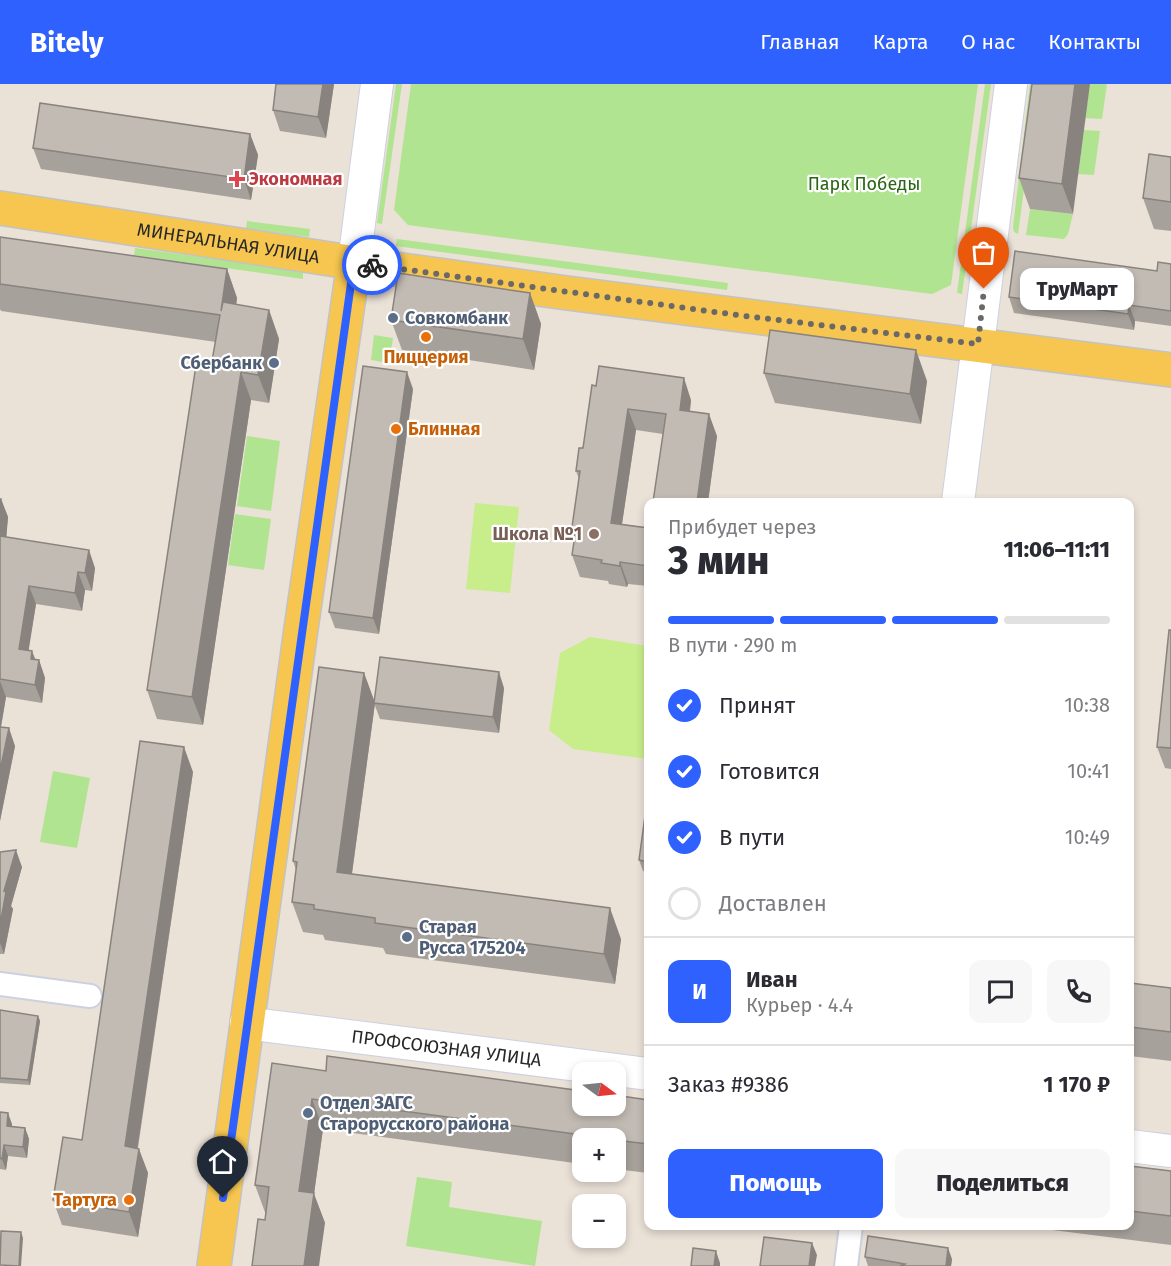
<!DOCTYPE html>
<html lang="ru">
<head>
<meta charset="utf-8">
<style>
	body { margin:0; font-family:"Fira Sans",sans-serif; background:#f7f7f7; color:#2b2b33; height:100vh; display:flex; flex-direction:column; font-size:22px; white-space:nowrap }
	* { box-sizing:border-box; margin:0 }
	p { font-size:20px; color:#7c7c81 }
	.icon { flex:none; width:33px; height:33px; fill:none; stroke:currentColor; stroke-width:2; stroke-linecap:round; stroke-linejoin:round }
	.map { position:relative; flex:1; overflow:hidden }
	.sheet { position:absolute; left:644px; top:414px; width:490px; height:732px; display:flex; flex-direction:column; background:#fff; border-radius:12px; box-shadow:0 3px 9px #0003 }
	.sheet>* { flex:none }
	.needle { width:39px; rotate:105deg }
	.buttons { position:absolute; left:572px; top:978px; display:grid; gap:12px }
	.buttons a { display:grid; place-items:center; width:54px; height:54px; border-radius:12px; background:#fff; box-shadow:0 3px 9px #0003; font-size:30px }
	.pin { position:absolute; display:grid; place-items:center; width:51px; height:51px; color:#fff; margin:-62px -26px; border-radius:50% 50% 50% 0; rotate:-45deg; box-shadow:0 0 6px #0007 }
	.pin .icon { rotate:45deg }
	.courier { position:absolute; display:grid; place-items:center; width:60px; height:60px; margin:-30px; border:4px solid #2f61ff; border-radius:50%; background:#fff; color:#222; box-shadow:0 2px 8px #0007 }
	.bubble { position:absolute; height:42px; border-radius:12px; background:#fff; box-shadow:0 3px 9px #0003; font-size:20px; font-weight:800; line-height:42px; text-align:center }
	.head em { font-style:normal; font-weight:800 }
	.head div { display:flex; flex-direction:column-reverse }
	.head { display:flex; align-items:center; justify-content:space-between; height:102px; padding:0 24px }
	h1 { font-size:39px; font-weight:800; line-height:45px }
	.bar { display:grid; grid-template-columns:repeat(4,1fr); gap:9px 6px; align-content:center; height:72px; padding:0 24px }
	.bar i { height:8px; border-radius:4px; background:#e1e1e2 }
	.bar .active { background:#2f61ff }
	.bar p { grid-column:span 4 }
	.line { display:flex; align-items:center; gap:15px; padding:0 24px; border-top:2px solid #e1e1e2 }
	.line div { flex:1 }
	.round { display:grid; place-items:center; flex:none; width:63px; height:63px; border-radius:12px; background:#f7f7f7 }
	ol { padding:0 24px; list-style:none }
	li { display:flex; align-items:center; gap:18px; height:66px }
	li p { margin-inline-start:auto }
	li .icon { padding:6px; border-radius:50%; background:#2f61ff; color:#fff; stroke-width:4 }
	li:last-child { color:#7c7c81 }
	li i { width:33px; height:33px; border:3px solid #e1e1e2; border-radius:50% }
	.primary-button { display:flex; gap:12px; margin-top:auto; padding:12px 24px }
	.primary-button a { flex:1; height:69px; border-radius:12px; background:#2f61ff; color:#fff; font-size:24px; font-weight:800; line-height:69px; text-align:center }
	.primary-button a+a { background:#f7f7f7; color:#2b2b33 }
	header { display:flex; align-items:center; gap:36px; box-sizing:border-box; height:84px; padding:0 30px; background:#2f61ff; color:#fff }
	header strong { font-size:28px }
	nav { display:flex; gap:33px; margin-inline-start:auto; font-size:21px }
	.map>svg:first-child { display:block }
	.green { fill:#b1e490 }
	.pitch { fill:#c8ed8b }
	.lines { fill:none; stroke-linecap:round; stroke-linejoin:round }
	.street-casing { stroke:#ccd1e1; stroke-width:26 }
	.secondary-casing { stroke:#ccd1e1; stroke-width:34 }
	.primary-casing { stroke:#c3c3c3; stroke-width:36 }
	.street { stroke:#fff; stroke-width:22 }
	.secondary { stroke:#fff; stroke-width:32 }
	.primary { stroke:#f6c650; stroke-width:33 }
	.wall { fill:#a7a19b }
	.shaded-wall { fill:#88837e }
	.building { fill:#c2bbb4; stroke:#88837e; stroke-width:1.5 }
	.done { stroke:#6b6865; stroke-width:6; stroke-dasharray:0 10.8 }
	.route { stroke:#2f61ff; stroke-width:8 }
	.health-dot { fill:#e0444e; stroke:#fff; stroke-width:2 }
	.service-dot { fill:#5c6f8a; stroke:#fff; stroke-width:2 }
	.food-dot { fill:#e8710a; stroke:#fff; stroke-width:2 }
	.education-dot { fill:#8d6e63; stroke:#fff; stroke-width:2 }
	.labels { text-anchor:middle; stroke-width:4.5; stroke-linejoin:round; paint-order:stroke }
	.health-label { font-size:18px; font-weight:bold; fill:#be3a42; stroke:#fff; text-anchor:start }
	.park-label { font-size:18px; fill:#2a6416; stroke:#fff }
	.street-label { font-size:18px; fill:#272727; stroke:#fff }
	.service-label { font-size:18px; font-weight:bold; fill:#4e5e75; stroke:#fff; text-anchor:start }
	.food-label { font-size:18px; font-weight:bold; fill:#c56008; stroke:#fff }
	.education-label { font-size:18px; font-weight:bold; fill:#785e54; stroke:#fff; text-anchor:end }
</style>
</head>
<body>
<header>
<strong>Bitely</strong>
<nav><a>Главная</a><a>Карта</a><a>О нас</a><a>Контакты</a></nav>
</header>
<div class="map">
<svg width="1171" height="1182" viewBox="0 0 1171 1182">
	<rect width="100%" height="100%" fill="#eae1d7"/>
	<!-- green -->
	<g class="green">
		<path d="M396,0H402L382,140L377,139Z"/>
		<path d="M411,0H978L951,201L932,210L408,141L394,126Z"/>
		<path d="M985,0H991L962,210L957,209Z"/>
		<path d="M1030,0H1038L1018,150L1014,148L1013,143Z"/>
		<path d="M1090,0H1107L1102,35L1085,34Z"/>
		<path d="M1084,46L1100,47L1094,91L1078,90Z"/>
		<path d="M1030,125L1073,130L1068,150L1064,155L1026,151Z"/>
		<path d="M247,137L310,145L309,153L246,145Z"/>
		<path d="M397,155L728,199L727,206L396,162Z"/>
		<path d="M135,164L303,187V195L134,171Z"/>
		<path d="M374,251L393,254L389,279L371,276Z"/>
		<path d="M247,352L280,357L271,427L237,422Z"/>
		<path d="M235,430L271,435L264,486L228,481Z"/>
		<path d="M53,687L90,694L77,764L40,758Z"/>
		<path d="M417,1093L452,1098L449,1123L542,1137L535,1182L406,1162Z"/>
	</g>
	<!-- pitch -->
	<g class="pitch">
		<path d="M475,419L519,423L510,509L466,505Z"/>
		<path d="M590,553L648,562V675L573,665L549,646L560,569Z"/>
	</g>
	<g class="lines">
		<!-- street casing -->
		<g class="street-casing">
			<g id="street">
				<path d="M0,900L90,912"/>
				<path d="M846,1182L851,1142"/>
			</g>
		</g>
		<!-- secondary casing -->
		<g class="secondary-casing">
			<g id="secondary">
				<path d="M354,178L377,0"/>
				<path d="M958,418L1011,0"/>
				<path id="s1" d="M246,939L648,990"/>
				<path d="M1130,1062L1171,1067"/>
			</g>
		</g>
		<!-- primary casing -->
		<g class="primary-casing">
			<g id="primary">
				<path id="s2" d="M0,124L388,184L567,209L1171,286"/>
				<path d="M214,1182L300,552L354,178"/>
			</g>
		</g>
		<!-- street -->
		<use href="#street" class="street"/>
		<!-- secondary -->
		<use href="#secondary" class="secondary"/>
		<!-- primary -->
		<use href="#primary" class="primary"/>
	</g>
	<!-- wall -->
	<g class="wall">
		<path d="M276,0H334L326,54L280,47L273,26Z"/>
		<path d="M1032,0L1073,130L1030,125L1019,94Z"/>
		<path d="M250,50L258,71L251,116L41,85L33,64Z"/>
		<path d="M1171,73V147L1154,145L1143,114Z"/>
		<path d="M0,153L227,185L237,214L236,221L269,226L279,255L269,319L251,316L203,641L157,635L147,606L216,258L1,227L0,225Z"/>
		<path d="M1171,180V242L1135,237L1134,246L1014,229L1009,213L1157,187Z"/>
		<path d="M530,209L541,240L534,286L402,266L391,236Z"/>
		<path d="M764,289L927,297L921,340L775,319Z"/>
		<path d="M592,301L691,316L690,328L717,352L708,418H653L663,350L636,346L622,440L648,444V502L628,500L627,503L609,500L608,497L580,493L572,471L574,460L571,450L579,395L576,387L583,364Z"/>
		<path d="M413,305L379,550L335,544L329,528Z"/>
		<path d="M0,415H1L8,433L6,453L95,484L92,507L85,506L82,527L36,520L28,567L35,576H39L45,594L42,619L6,613L1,643L15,662L0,737Z"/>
		<path d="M1171,546V685L1165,684L1157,663Z"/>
		<path d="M364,589L375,619L352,790L621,855L615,900L386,870L383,864L325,856L323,851L303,848L292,818L296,786L293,777Z"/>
		<path d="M504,604L499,649L380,635L374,619Z"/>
		<path d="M193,688L138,1064L148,1089L138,1153L62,1141L53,1116L82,1056Z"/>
		<path d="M648,710V788L643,787L639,776Z"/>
		<path d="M0,768L22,783L11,822L13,825L4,870H0Z"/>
		<path d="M1130,899L1171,904V977L1130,972Z"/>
		<path d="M0,926L38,932L40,937L30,1001L0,999Z"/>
		<path d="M326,987L648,1016V1089L615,1085V1054H582V1080L323,1045L314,1110L325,1139L265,1136L266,1131L255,1101Z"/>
		<path d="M0,1028L12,1040V1043L25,1044L29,1055L27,1074L8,1072L6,1086L0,1085Z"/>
		<path d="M1130,1082L1171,1087V1161L1021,1142H1130Z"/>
		<path d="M865,1173L952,1175L951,1182H868Z"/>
	</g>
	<!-- shaded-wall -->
	<g class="shaded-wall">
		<path d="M323,0H334L326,54L318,33Z"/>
		<path d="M1075,0H1090L1073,130L1062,100Z"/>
		<path d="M250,50L258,71L251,116L244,95Z"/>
		<path d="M227,185L237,214L232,255L221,227Z"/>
		<path d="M530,209L541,240L534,286L523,255Z"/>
		<path d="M1129,221L1135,237L1134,246L1128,230Z"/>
		<path d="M269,226L279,255L269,319L258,291Z"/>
		<path d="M916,266L927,297L921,340L910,310Z"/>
		<path d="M241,288L251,316L203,641L192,613Z"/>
		<path d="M407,288L413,305L379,550L373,534Z"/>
		<path d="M684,294L691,316L687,347L680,326Z"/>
		<path d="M628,325L636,346L619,460L611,439Z"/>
		<path d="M709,330L717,352L708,418H697Z"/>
		<path d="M1,415L8,433L5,470L0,457V432Z"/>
		<path d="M89,466L95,484L92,507L85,489Z"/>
		<path d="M620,478L628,500L627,503L620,482Z"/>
		<path d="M78,488L85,506L82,527L75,509Z"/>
		<path d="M29,502L36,520L26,583L19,565Z"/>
		<path d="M32,567L38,582L39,576L45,594L42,619L35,601L31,575Z"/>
		<path d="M499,588L504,604L499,649L493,633Z"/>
		<path d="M364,589L375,619L348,818L337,788Z"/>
		<path d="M0,597L6,613L0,648Z"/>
		<path d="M9,644L15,662L0,737V687Z"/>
		<path d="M184,663L193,688L134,1087L125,1062Z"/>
		<path d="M16,766L22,783L11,822L13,825L4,870L0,859V841L4,807Z"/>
		<path d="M610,824L621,855L615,900L604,870Z"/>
		<path d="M38,932L40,937L30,1001L28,996Z"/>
		<path d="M312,1015L323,1045L314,1110L325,1139L319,1182H304L299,1107Z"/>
		<path d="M8,1029L12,1040L11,1053L7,1042Z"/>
		<path d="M25,1044L29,1055L27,1074L23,1063Z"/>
		<path d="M4,1061L8,1072L6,1086L2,1075Z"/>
		<path d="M139,1065L148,1089L138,1153L129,1128Z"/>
		<path d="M21,1148L23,1154L21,1182H19Z"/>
		<path d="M812,1159L817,1171L815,1182H809Z"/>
		<path d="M948,1164L952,1175L951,1182H946Z"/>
		<path d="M716,1167L720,1179V1182H714Z"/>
	</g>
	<!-- building -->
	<g class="building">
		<path d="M276,0H323L318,33L273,26Z"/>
		<path d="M1032,0H1075L1062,100L1019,94Z"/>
		<path d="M40,19L250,50L244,95L33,64Z"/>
		<path d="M1149,70L1171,73V118L1143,114Z"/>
		<path d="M0,153L227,185L221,227L223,218L269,226L258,291L241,288L192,613L147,606L196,281L211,283L220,231L0,200Z"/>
		<path d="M1015,167L1157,187L1158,178L1171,180V227L1129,221L1128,230L1009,213Z"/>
		<path d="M398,189L530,209L523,255L391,236Z"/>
		<path d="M770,246L916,266L910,310L764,289Z"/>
		<path d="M363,282L407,288L373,534L329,528Z"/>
		<path d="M599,282L684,294L680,326L709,330L697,418H653L666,330L628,325L611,439L648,444V482L620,478V482L601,479L602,476L572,471L575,451L571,450L580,387H576L579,364H583L592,301L596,302Z"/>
		<path d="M0,415H1L0,432Z"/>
		<path d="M0,452L89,466L85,489L78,488L75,509L29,502L19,565L32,567L31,575L39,576L35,601L0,595Z"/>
		<path d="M1169,546H1171V664L1157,663Z"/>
		<path d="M380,573L499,588L493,633L374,619Z"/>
		<path d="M319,583L364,589L337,788L610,824L604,870L375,839V834L314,825V821L292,818L297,778L293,777Z"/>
		<path d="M0,643L9,644L0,687Z"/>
		<path d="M140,657L184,663L125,1062L139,1065L129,1128L53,1116L63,1053L82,1056Z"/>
		<path d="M648,710V778L639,776Z"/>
		<path d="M16,766L4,807L6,808L0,841V768Z"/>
		<path d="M648,854V877L645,876Z"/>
		<path d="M1130,899L1171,904V948L1130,943Z"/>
		<path d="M0,926L38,932L28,996L0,994Z"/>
		<path d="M327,972L582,1007V1022H615V1011L648,1016V1060L615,1056V1054H605L312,1015L299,1107L314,1109L304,1182H252L258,1135L265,1136L269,1103L255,1101L272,979L326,987Z"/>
		<path d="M0,1028L8,1029L7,1042L25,1044L23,1063L4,1061L2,1075L0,1074Z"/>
		<path d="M1130,1082L1171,1087V1132L1130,1127Z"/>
		<path d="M1,1147L21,1148L19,1182L0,1181Z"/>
		<path d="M868,1152L948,1164L946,1182H900L905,1180L865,1173Z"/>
		<path d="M764,1153L812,1159L809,1182H760Z"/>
		<path d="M693,1164L716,1167L714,1182H691Z"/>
	</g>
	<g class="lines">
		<!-- done -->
		<path class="done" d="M372,181L737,231L978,260L984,205"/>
		<!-- route -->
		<path class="route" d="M223,1114L354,178L372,181"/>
	</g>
	<!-- markers -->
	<path class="health-dot" d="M234 86h6v6h6v6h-6v6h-6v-6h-6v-6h6z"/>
	<g class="service-dot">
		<circle cx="393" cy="234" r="6"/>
		<circle cx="274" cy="279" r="6"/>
		<circle cx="407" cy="853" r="6"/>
		<circle cx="308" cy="1029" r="6"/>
	</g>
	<g class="food-dot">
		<circle cx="426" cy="253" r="6"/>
		<circle cx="396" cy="345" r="6"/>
		<circle cx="129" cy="1116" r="6"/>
	</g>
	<circle class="education-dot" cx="594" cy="450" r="6"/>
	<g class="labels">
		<!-- health labels -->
		<g class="health-label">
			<text x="249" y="101">Экономная</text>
		</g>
		<!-- park labels -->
		<g class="park-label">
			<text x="864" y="106">Парк Победы</text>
		</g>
		<!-- street labels -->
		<g class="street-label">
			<text dy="6" stroke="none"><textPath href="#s2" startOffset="231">МИНЕРАЛЬНАЯ УЛИЦА</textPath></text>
			<text dy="6" stroke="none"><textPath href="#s1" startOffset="202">ПРОФСОЮЗНАЯ УЛИЦА</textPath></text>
		</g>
		<!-- service labels -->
		<g class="service-label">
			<text x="405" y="240">Совкомбанк</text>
			<text x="262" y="285" text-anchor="end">Сбербанк</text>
			<text x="419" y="849">Старая<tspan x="419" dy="21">Русса 175204</tspan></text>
			<text x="320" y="1025">Отдел ЗАГС<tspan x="320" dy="21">Старорусского района</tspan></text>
		</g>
		<!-- food labels -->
		<g class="food-label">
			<text x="426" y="279">Пиццерия</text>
			<text x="408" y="351" text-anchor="start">Блинная</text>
			<text x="117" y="1122" text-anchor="end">Тартуга</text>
		</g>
		<!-- education labels -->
		<g class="education-label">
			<text x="582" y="456">Школа №1</text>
		</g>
	</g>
</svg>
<div class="buttons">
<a><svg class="needle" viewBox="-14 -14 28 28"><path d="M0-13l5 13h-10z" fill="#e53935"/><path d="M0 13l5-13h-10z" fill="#7c7c81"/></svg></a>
<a>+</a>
<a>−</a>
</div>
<div class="pin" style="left:984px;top:205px;background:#ea580c"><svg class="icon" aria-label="bag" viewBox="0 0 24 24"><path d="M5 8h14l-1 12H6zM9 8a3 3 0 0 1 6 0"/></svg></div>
<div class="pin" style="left:223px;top:1114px;background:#1f2937"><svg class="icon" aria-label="home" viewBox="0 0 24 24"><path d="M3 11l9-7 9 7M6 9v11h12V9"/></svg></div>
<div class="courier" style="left:372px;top:181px"><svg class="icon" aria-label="bike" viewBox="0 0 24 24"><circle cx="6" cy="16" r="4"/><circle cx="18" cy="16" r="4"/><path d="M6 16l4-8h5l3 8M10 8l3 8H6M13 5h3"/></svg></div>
<div class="bubble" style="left:1020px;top:184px;width:114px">ТруМарт</div>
<section class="sheet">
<div class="head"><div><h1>3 мин</h1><p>Прибудет через</p></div><em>11:06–11:11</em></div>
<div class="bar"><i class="active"></i><i class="active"></i><i class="active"></i><i></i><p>В пути · 290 m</p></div>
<ol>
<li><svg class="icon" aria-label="check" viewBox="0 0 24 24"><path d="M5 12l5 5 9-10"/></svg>Принят<p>10:38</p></li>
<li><svg class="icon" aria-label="check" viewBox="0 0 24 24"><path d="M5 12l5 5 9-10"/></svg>Готовится<p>10:41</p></li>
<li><svg class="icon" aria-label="check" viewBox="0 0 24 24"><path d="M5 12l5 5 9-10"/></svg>В пути<p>10:49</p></li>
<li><i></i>Доставлен</li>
</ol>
<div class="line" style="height:108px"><b class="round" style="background:#2f61ff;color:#fff">И</b><div><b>Иван</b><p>Курьер · 4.4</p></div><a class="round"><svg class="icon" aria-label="chat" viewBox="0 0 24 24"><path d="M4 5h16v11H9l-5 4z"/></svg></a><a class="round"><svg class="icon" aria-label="phone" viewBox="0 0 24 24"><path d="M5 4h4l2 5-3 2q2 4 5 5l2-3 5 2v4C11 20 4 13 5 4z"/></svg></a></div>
<div class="line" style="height:78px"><div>Заказ #9386</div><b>1 170 ₽</b></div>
<div class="primary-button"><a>Помощь</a><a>Поделиться</a></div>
</section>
</div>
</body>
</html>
